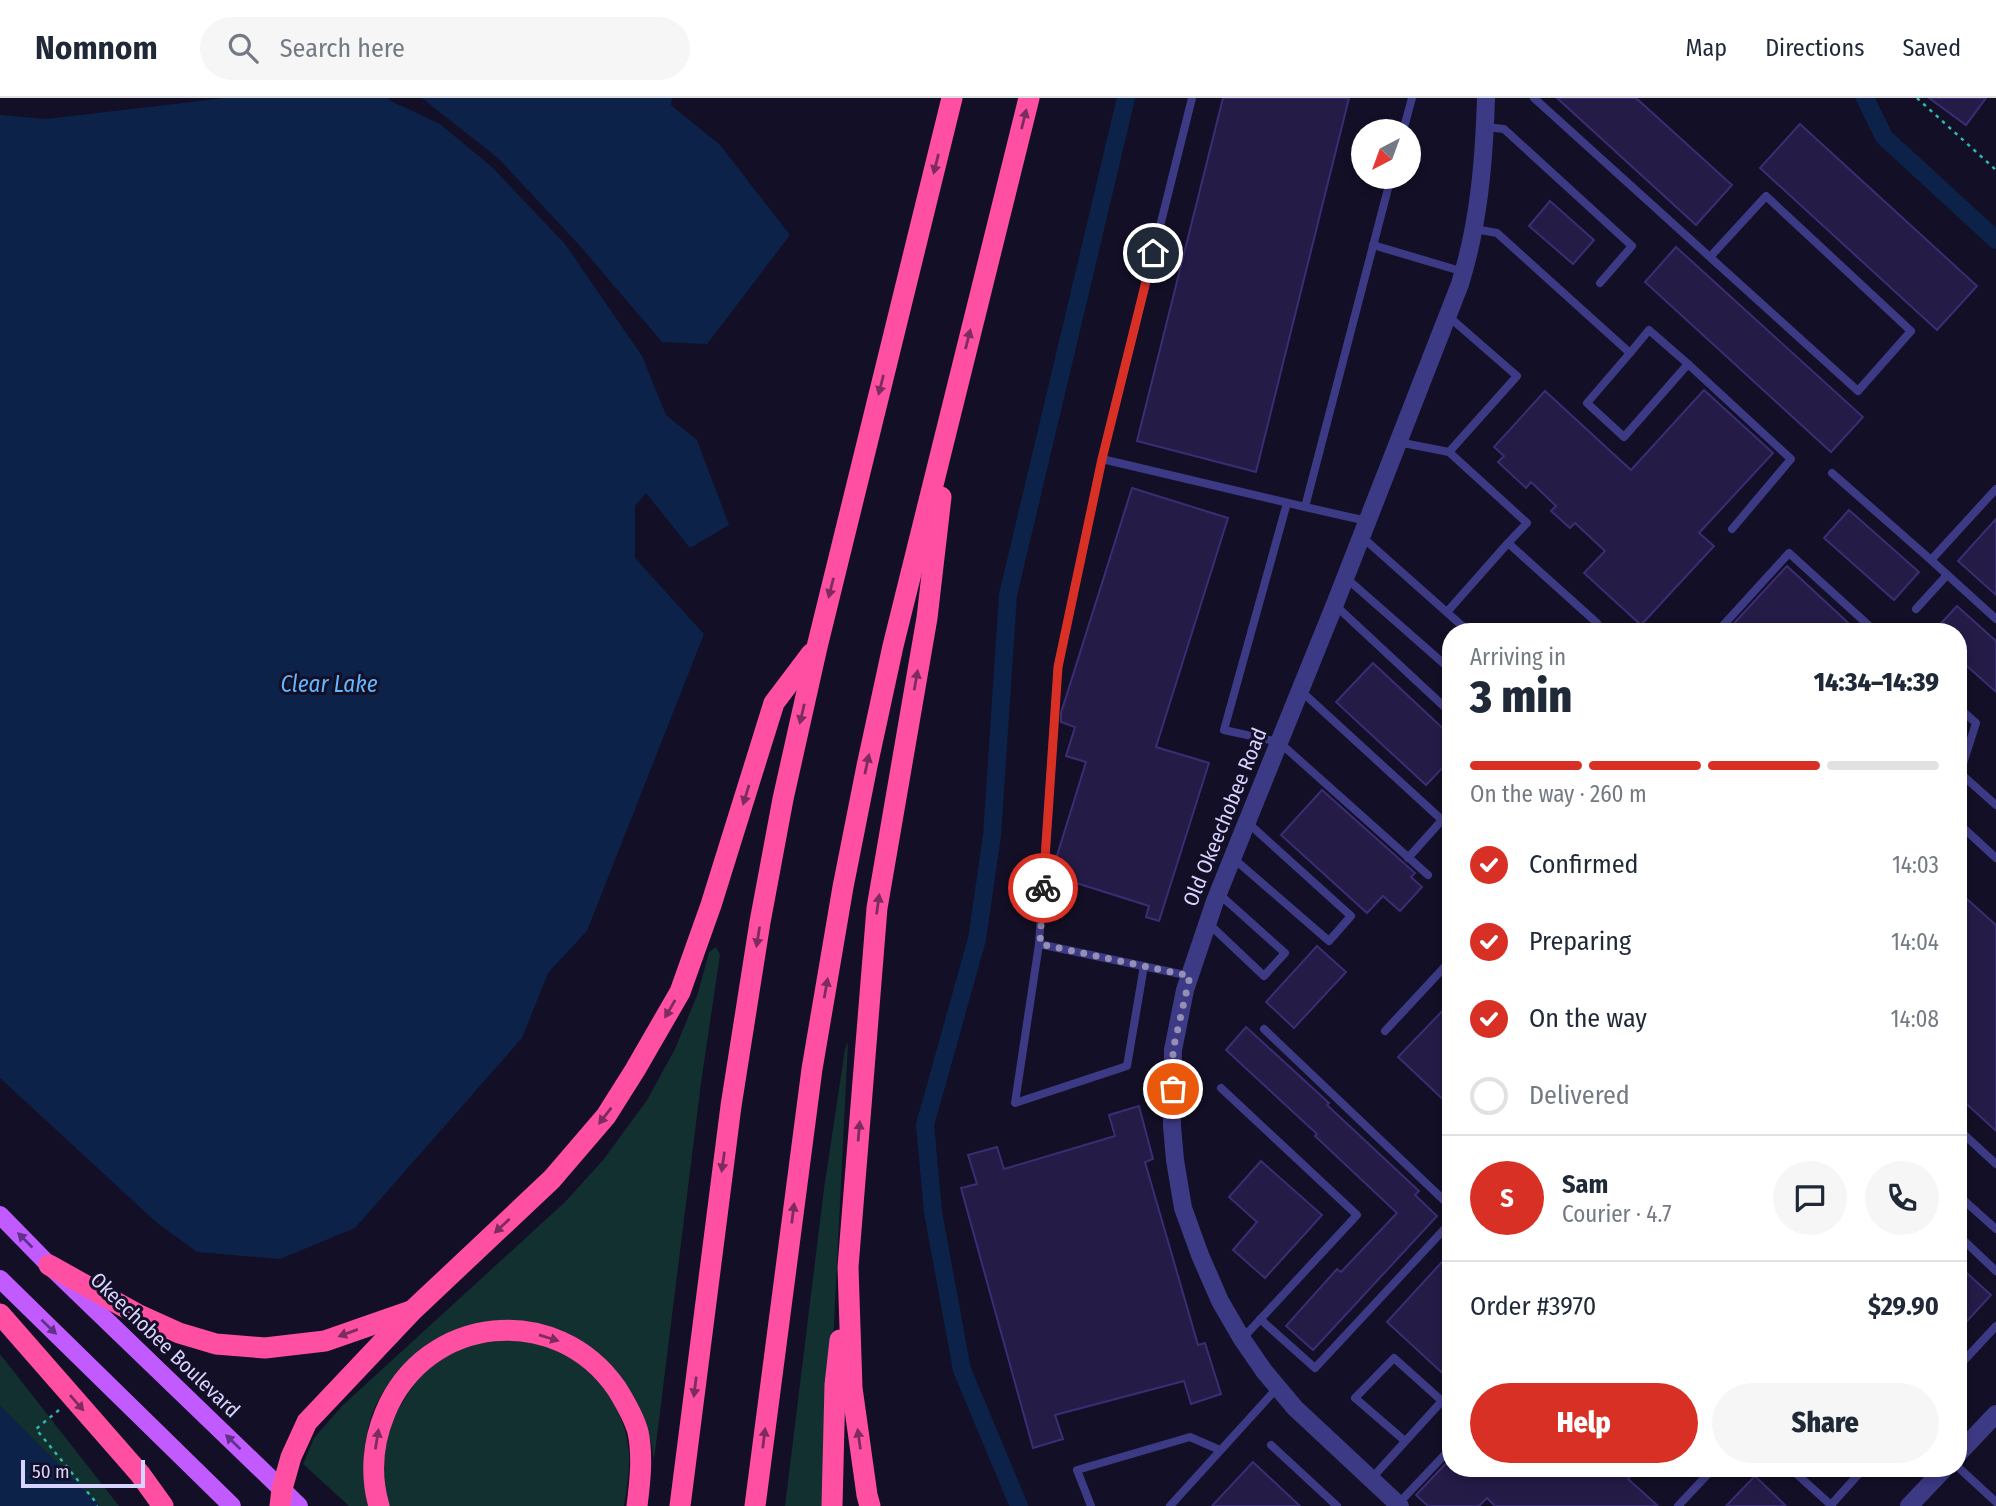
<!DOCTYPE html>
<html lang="en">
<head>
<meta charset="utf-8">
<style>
	body { margin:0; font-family:"Fira Sans Condensed",sans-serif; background:#f6f6f7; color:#1f2937; height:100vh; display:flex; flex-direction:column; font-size:26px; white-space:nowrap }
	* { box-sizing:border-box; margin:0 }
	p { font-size:23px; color:#747a83 }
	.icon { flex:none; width:38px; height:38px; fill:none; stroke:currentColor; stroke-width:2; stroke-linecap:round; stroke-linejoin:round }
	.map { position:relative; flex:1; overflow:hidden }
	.details { position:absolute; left:1442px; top:525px; width:525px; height:854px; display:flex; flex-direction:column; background:#fff; border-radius:28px; box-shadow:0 4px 10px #0003 }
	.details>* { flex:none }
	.needle { width:46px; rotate:221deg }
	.tools { position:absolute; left:1351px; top:21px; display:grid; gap:14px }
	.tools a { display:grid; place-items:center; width:70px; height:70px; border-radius:50%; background:#fff; box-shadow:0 4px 10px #0003; font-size:35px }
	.scale { position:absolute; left:21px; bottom:18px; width:124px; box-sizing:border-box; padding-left:7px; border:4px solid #d9d4ff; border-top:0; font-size:19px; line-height:24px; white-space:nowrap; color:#d9d4ff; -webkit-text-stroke:5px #130f26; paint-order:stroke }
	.pin { position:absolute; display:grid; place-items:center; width:60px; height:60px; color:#fff; margin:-30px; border:4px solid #fff; border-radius:50%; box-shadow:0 2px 7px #0007 }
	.courier { position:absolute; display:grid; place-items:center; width:70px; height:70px; margin:-35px; border:5px solid #d93025; border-radius:50%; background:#fff; color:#222; box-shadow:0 2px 9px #0007 }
	.summary em { font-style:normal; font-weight:800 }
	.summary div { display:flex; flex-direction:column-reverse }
	.summary { display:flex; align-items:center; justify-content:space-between; height:119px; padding:0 28px }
	h1 { font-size:46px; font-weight:800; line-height:52px }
	.bar { display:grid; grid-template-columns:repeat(4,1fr); gap:10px 7px; align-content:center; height:84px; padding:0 28px }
	.bar i { height:9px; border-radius:5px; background:#e0e1e3 }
	.bar .current { background:#d93025 }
	.bar p { grid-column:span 4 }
	.line { display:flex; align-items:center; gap:18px; padding:0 28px; border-top:2px solid #e0e1e3 }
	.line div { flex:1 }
	.round { display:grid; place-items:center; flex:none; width:74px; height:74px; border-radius:37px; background:#f6f6f7 }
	ol { padding:0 28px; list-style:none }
	li { display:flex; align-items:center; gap:21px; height:77px }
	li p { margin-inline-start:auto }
	li .icon { padding:7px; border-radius:50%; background:#d93025; color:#fff; stroke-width:4 }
	li:last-child { color:#747a83 }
	li i { width:38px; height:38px; border:4px solid #e0e1e3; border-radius:50% }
	.action { display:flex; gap:14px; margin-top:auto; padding:14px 28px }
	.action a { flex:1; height:80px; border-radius:42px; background:#d93025; color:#fff; font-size:28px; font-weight:800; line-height:80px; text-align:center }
	.action a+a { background:#f6f6f7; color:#1f2937 }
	header { display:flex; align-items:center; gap:42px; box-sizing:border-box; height:98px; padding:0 35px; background:#fff; border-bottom:2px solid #e0e1e3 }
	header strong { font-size:33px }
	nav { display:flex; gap:38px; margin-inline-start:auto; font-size:24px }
	.search { width:490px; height:63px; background:#f6f6f7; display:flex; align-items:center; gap:18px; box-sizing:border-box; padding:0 24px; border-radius:38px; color:#747a83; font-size:26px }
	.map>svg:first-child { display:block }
	.green { fill:#12302f }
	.water { fill:#0c2248 }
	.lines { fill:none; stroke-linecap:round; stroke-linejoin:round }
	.canal { stroke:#0c2248; stroke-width:18 }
	.building { fill:#241b47; stroke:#3b2d73; stroke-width:2 }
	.path { stroke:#2fb8b0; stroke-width:2.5; stroke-dasharray:3.5 5; stroke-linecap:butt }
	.service { stroke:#3d3a85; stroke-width:8 }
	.tertiary { stroke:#3d3a85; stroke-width:18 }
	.primary { stroke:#c25bff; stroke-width:18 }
	.motorway { stroke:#ff4fa3; stroke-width:21 }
	.oneway { fill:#7d2c5e }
	.oneway2 { fill:#623188 }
	.done { stroke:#948fb3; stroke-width:7; stroke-dasharray:0 12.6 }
	.route { stroke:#d93025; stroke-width:9 }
	.labels { text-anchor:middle; stroke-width:6; stroke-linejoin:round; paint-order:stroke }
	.street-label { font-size:21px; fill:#d9d4ff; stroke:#130f26 }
	.water-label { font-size:23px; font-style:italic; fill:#62b6ff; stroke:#130f26 }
</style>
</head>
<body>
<header>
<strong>Nomnom</strong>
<div class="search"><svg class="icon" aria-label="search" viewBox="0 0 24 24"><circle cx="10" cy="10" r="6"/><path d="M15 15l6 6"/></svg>Search here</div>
<nav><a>Map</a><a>Directions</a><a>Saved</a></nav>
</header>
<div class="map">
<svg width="1996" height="1408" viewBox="0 0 1996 1408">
	<rect width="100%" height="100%" fill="#130f26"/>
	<!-- green -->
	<g class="green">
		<path d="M716,849L720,857L701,985L654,1362L651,1344L640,1312L553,1233L419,1254C394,1275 368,1308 367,1342C366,1364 368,1386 369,1408H349L303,1366L314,1340L342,1308L565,1104L604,1061L647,1002L675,951L698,895L709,854Z"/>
		<path d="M848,944L825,1408H785L824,1091L845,951Z"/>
		<path d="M485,1243C500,1243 518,1241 533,1244C585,1255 625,1302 629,1354C630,1372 627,1390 624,1408H387L382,1366L388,1328L418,1279L451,1254Z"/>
		<path d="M0,1256L119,1408H100L0,1308Z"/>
	</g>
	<!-- water -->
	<g class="water">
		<path d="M225,0H389V2L440,26L492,69L565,146L642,258L666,317L697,342L729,427L690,450L646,395L635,408V460L704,536L587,833L548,875L522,940L355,1130L280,1161L197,1154L156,1124L0,980V17L46,21Z"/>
		<path d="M422,0H672L671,7L720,47L790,137L707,246L662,244L581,149L499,61Z"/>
		<path d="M0,1308L100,1408H0Z"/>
	</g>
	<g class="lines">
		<!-- canal -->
		<g class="canal">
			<path d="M1865,0L1884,39L1996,142"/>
			<path d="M1019,1408L962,1272L933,1114L925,1027L977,841L992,738L1008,497L1126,0"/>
		</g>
	</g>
	<!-- building -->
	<g class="building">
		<path d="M1223,0H1349L1256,374L1137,343Z"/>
		<path d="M1557,0H1636L1732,87L1696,127Z"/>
		<path d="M1929,0H1986L1966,27Z"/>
		<path d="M1800,26L1977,188L1937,232L1760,70Z"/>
		<path d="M1550,103L1594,142L1573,166L1529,128Z"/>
		<path d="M1676,149L1863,319L1831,354L1645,184Z"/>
		<path d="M1704,292L1773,355L1699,435L1714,448L1641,527L1584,475L1605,453L1575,425L1570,430L1551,413L1556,408L1531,384L1526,390L1498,364L1504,358L1494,349L1545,293L1631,372Z"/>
		<path d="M1132,390L1228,420L1156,649L1209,665L1159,823L1146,819L1149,808L1051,777L1086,664L1066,658L1075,629L1061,624V615Z"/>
		<path d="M1849,412L1919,474L1894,502L1824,440Z"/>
		<path d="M1996,421V497L1958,463Z"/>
		<path d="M1787,468L1858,534H1726Z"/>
		<path d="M1957,508L1996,543V594L1958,560V534H1933Z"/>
		<path d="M1373,565L1451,638V661L1426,687L1336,604Z"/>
		<path d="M1322,692L1415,775L1411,779L1422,789L1400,813L1383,798L1367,815L1281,737Z"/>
		<path d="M1958,793L1996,827V1033L1958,998Z"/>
		<path d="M1317,848L1346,874L1294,930L1266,904Z"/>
		<path d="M1451,904V1009L1398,959Z"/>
		<path d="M1246,929L1329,1005L1327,1007L1419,1093L1415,1097L1437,1118L1313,1252L1286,1228L1337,1171L1341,1174L1397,1115L1315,1038L1317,1036L1226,952Z"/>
		<path d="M1139,1008L1153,1061L1145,1064L1198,1247L1205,1245L1221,1296L1191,1306L1184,1283L1055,1317L1063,1341L1033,1350L961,1090L977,1086L968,1057L997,1049L1004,1071L1115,1038L1109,1017Z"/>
		<path d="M1261,1063L1322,1117L1265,1180L1233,1152L1257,1124L1229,1099Z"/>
		<path d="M1451,1154V1283L1387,1224Z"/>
		<path d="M1958,1167L1991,1197L1958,1233Z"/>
		<path d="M1451,1360V1370H1638L1628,1381L1658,1408H1495L1487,1400L1479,1408H1428L1416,1397Z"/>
		<path d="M1253,1364L1300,1408H1212Z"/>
		<path d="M1755,1378L1786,1408H1726Z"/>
	</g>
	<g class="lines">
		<!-- path -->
		<g class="path">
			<path d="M1917,0L1996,72"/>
			<path d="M59,1312L36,1331L94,1402L97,1408"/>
		</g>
		<!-- service -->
		<g class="service">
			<path d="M1534,0L1858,293L1911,233L1766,98L1710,159"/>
			<path d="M1485,29L1504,31L1632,148L1600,185"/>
			<path d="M1403,33L1412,0"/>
			<path d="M1475,131L1497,135L1630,255L1587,305L1624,339L1688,266L1791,361L1732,431"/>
			<path d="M1373,147L1464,174"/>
			<path d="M1448,218L1517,278L1449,354"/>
			<path d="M1630,255L1649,232L1688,266"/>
			<path d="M1398,344L1449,354L1527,425L1508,445"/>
			<path d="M1102,361L1305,409L1391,79"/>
			<path d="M1832,375L1931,462"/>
			<path d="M1996,391L1931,462L1996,521"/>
			<path d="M1287,405L1224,632L1279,644L1428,777"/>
			<path d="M1305,409L1367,423"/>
			<path d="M1361,438L1469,534"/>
			<path d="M1345,479L1451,572"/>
			<path d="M1335,507L1451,615"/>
			<path d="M1916,511L1947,477"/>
			<path d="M1447,514L1508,445L1597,525L1589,534"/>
			<path d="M1717,534L1789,455L1876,534"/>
			<path d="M1300,592L1442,722"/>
			<path d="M1958,609L1976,625L1960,675"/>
			<path d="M1960,675L1996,707"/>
			<path d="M1958,725L1996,760"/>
			<path d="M1233,760L1329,843L1351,818L1247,724"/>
			<path d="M1408,760L1451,712"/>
			<path d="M1208,825L1264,878L1285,855L1219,796"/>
			<path d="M1039,846L1058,569L1102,361L1192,0"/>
			<path d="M1144,868L1127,968L1015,1005L1039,846L1190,878"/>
			<path d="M1264,931L1451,1109"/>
			<path d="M1385,933L1451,862"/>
			<path d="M1221,990L1357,1117L1242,1241"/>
			<path d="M1958,1031L1996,1066"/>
			<path d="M1958,1097L1996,1131"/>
			<path d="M1958,1137L1996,1173"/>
			<path d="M1260,1221L1315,1270L1451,1124"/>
			<path d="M1958,1269L1996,1228"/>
			<path d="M1271,1347L1337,1408"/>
			<path d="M1958,1369L1996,1404"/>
			<path d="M1790,1370L1832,1408"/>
			<path d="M1371,1381L1442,1303L1394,1260L1355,1300L1405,1343"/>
			<path d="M1398,1406L1451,1350"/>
			<path d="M1831,1407L1864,1370"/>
			<path d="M1091,1408L1077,1372L1190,1339L1220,1352"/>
			<path d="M1170,1408L1278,1289"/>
			<path d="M1678,1408L1707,1377L1700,1370"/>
		</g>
		<!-- tertiary -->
		<g class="tertiary">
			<path d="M1958,1356L1996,1316"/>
			<path d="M1400,1408L1295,1310L1264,1273L1242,1241L1220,1203L1200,1157L1183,1110L1175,1062L1172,1028L1173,952L1185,892L1215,803L1335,506L1460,186C1479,125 1484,63 1486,0"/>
			<path d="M1909,1408L1945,1370"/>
		</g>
		<!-- primary -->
		<g class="primary">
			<path d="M0,1117L49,1167L299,1408"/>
			<path d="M0,1181L232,1408"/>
		</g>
		<!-- motorway -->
		<g class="motorway">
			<path d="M49,1167L137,1216L179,1235L216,1246L265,1250L325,1243L411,1213"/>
			<path d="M0,1216L140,1376L163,1408"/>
			<path d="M280,1408L282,1391L291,1359L307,1324L413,1212L552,1081L606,1018L635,972L680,894L711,807L774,605L811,556"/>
			<path d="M379,1408C370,1377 373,1344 385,1315C426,1216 557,1203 617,1291C625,1304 634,1319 638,1334C643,1358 640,1384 637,1408"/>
			<path d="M680,1408L731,1008L760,824L783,701L817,549L952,0"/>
			<path d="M755,1408L812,971L843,789L867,668L893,548L1029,0"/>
			<path d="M832,1408L835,1287L840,1242"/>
			<path d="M870,1408L867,1397L852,1290L848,1169L877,810L927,520L941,399"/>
		</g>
	</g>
	<!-- one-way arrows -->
	<defs><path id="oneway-solid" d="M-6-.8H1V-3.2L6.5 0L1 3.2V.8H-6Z" transform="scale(1.75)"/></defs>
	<g class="oneway">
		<use href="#oneway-solid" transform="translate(1024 21) rotate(-76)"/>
		<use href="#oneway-solid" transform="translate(936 66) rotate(104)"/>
		<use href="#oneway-solid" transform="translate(968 241) rotate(-76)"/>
		<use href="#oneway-solid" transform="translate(881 287) rotate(104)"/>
		<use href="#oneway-solid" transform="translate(831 490) rotate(104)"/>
		<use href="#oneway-solid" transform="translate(916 582) rotate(-80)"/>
		<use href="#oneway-solid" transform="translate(802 616) rotate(103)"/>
		<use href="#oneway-solid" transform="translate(867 666) rotate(-78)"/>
		<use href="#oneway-solid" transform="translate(746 697) rotate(107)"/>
		<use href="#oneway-solid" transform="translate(878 806) rotate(-82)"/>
		<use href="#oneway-solid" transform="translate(758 839) rotate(99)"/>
		<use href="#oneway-solid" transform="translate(826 890) rotate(-80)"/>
		<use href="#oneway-solid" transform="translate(670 911) rotate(120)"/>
		<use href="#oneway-solid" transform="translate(605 1018) rotate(127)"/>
		<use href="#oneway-solid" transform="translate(859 1033) rotate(-85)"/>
		<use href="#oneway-solid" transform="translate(723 1064) rotate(98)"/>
		<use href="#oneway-solid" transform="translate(793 1115) rotate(-83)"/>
		<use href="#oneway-solid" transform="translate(502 1128) rotate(137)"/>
		<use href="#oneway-solid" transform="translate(348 1235) rotate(160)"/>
		<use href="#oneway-solid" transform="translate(549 1240) rotate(17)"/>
		<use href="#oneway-solid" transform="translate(695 1289) rotate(97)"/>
		<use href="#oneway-solid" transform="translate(77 1305) rotate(49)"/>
		<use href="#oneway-solid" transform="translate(764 1340) rotate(-83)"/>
		<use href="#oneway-solid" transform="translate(377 1341) rotate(-81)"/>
		<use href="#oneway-solid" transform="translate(859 1341) rotate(-98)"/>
	</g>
	<g class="oneway2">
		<use href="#oneway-solid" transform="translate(25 1142) rotate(-135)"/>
		<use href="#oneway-solid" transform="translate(49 1229) rotate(44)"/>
		<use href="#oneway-solid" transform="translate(233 1344) rotate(-136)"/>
	</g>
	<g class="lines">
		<!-- done -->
		<path class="done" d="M1043,790L1040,846L1190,878L1173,952V991"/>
		<!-- route -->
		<path class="route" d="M1043,790L1058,569L1102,361L1153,155"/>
	</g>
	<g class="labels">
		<!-- street labels -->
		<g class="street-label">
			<text transform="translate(1225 719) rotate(-68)" y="7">Old Okeechobee Road</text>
			<text transform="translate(165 1247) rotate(44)" y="7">Okeechobee Boulevard</text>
		</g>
		<!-- water labels -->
		<g class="water-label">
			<text x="329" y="594">Clear Lake</text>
		</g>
	</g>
</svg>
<div class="tools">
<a><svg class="needle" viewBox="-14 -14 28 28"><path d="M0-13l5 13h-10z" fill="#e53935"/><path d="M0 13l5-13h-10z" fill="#747a83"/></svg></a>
</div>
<div class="scale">50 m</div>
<div class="pin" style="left:1173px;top:991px;background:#ea580c"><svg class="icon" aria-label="bag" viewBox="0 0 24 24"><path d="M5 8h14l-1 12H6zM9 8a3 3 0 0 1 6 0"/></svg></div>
<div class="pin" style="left:1153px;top:155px;background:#1f2937"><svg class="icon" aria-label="home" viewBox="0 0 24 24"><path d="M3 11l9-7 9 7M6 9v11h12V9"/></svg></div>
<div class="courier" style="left:1043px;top:790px"><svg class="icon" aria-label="bike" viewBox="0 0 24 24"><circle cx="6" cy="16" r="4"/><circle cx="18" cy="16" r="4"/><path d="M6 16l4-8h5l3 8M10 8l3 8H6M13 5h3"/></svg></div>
<section class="details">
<div class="summary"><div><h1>3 min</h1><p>Arriving in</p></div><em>14:34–14:39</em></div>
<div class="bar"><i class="current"></i><i class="current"></i><i class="current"></i><i></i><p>On the way · 260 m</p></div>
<ol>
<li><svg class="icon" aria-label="check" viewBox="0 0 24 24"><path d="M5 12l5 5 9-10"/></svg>Confirmed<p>14:03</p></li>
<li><svg class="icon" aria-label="check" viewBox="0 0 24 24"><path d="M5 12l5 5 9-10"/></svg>Preparing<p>14:04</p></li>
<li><svg class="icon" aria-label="check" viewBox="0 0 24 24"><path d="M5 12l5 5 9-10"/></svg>On the way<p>14:08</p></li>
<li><i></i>Delivered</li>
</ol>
<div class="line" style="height:126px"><b class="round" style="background:#d93025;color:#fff">S</b><div><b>Sam</b><p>Courier · 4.7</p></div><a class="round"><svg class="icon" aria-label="chat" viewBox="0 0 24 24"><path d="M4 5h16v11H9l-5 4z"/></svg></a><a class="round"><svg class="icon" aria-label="phone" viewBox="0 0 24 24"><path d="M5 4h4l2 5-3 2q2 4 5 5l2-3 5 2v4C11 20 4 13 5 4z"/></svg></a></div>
<div class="line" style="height:91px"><div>Order #3970</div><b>$29.90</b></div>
<div class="action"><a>Help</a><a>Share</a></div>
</section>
</div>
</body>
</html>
